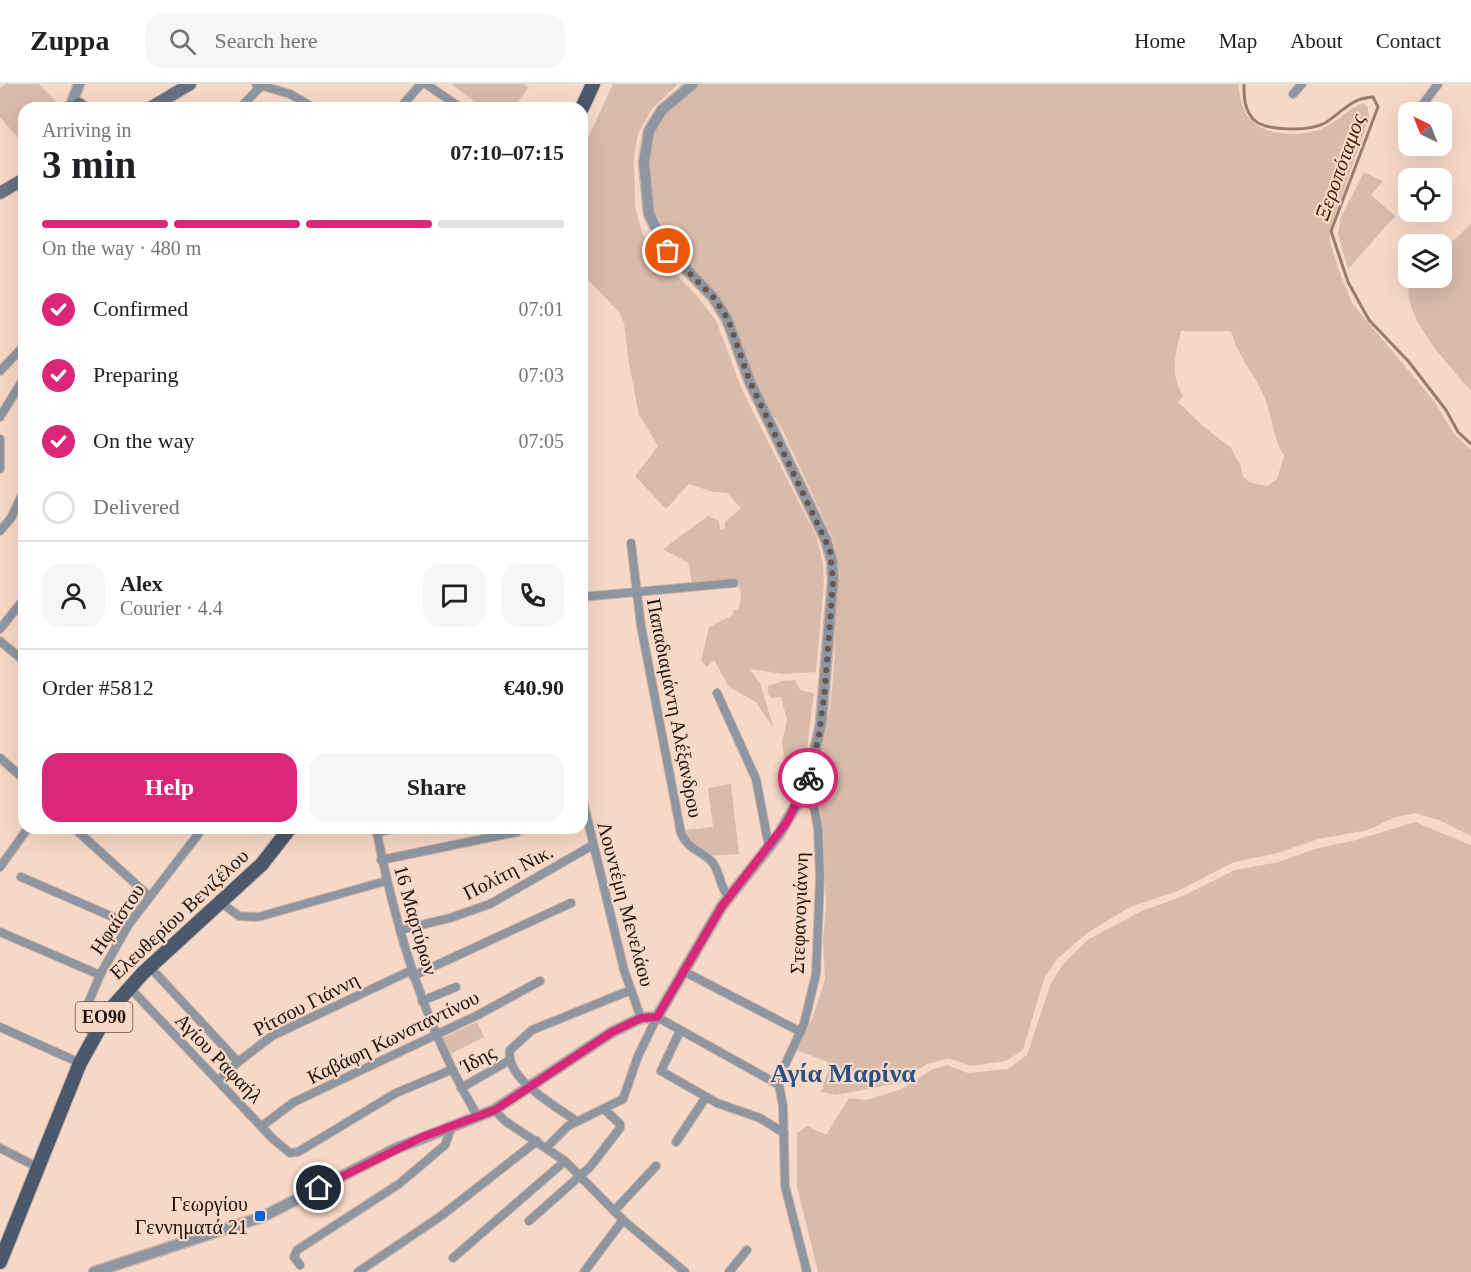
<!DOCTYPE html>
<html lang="en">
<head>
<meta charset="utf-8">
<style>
	body { margin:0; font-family:"Times New Roman",serif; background:#f6f6f6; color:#202124; height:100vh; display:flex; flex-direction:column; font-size:22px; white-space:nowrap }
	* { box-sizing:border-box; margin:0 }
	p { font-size:20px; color:#757577 }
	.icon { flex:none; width:33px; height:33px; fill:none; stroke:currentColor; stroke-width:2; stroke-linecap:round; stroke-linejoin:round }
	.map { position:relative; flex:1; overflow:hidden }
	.sheet { position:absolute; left:18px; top:18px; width:570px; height:732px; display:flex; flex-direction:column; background:#fff; border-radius:18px; box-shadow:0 6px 24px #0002 }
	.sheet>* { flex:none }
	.needle { width:39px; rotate:317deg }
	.buttons { position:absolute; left:1398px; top:18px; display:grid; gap:12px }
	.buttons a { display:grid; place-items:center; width:54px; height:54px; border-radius:12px; background:#fff; box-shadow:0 6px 24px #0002; font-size:30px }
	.pin { position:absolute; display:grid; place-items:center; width:51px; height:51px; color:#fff; margin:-26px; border:3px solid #fff; border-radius:50%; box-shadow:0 2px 6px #0007 }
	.courier { position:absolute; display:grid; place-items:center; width:60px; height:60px; margin:-30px; border:4px solid #db2777; border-radius:50%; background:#fff; color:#222; box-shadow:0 2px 8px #0007 }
	.headline em { font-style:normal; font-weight:600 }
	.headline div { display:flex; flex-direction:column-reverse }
	.headline { display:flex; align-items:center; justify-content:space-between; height:102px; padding:0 24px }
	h1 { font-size:39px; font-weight:600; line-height:45px }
	.bar { display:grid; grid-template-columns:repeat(4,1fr); gap:9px 6px; align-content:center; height:72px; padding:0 24px }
	.bar i { height:8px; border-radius:4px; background:#e0e0e0 }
	.bar .on { background:#db2777 }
	.bar p { grid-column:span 4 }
	.line { display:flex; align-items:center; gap:15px; padding:0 24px; border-top:2px solid #e0e0e0 }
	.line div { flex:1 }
	.round { display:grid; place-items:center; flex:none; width:63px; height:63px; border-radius:18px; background:#f6f6f6 }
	ol { padding:0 24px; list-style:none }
	li { display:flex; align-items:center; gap:18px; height:66px }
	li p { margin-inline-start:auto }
	li .icon { padding:6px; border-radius:50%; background:#db2777; color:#fff; stroke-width:4 }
	li:last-child { color:#757577 }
	li i { width:33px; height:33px; border:3px solid #e0e0e0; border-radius:50% }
	.button { display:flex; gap:12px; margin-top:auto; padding:12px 24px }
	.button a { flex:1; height:69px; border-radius:18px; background:#db2777; color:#fff; font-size:24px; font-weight:600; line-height:69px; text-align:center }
	.button a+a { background:#f6f6f6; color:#202124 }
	header { display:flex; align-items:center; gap:36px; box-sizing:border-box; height:84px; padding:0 30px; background:#fff; border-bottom:2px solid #e0e0e0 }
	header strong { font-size:28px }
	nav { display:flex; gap:33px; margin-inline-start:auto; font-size:21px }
	.search { width:420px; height:54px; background:#f6f6f6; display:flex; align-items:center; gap:15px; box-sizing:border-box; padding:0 21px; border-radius:18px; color:#757577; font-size:22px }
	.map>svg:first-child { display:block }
	.green { fill:#dabbab; fill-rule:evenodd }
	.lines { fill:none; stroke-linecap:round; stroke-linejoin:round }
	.stream { stroke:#9a7c6c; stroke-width:3 }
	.minor-casing { stroke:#d0b5a6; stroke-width:10 }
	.tertiary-casing { stroke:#d0b5a6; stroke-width:13 }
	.secondary-casing { stroke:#d0b5a6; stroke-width:14 }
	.primary-casing { stroke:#d0b5a6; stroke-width:16 }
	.minor { stroke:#8e96a2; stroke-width:8 }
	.tertiary { stroke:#8e96a2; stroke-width:10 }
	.secondary { stroke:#667283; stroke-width:12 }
	.primary { stroke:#4b596d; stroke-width:14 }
	.done { stroke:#69574d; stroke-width:6; stroke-dasharray:0 10.8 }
	.route { stroke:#db2777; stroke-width:8 }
	.poi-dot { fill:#0266ce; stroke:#f8d9c8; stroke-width:2 }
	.labels { text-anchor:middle; stroke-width:4.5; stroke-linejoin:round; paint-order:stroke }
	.shield { fill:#f8d9c8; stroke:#5e4d44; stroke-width:1.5 }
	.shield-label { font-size:18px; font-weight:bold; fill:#1c110b }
	.street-label { font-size:20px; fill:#1c110b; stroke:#f8d9c8 }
	.poi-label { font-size:20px; fill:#1c110b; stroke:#f8d9c8; text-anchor:end }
	.water-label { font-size:21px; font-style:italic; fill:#451c01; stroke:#f8d9c8 }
	.district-label { font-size:26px; font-weight:bold; fill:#295186; stroke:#f8d9c8 }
</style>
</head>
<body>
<header>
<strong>Zuppa</strong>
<div class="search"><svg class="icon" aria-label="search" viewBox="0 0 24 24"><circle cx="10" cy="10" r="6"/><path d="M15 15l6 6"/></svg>Search here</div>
<nav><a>Home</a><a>Map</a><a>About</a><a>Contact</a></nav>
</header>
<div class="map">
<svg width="1471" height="1188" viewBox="0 0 1471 1188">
	<rect width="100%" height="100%" fill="#f8d9c8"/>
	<!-- green -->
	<g class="green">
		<path d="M6,0H39L61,23L24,24V61L0,33V4Z"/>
		<path d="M451,0H524L529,4L513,24H483Z"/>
		<path d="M613,0H678L651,26L638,50L634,73L635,122L642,149L650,163L696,211L716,236L742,306L817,454L823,479L824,501L816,588L784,590L750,585L760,599L774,645L756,618L729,603L714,576L707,583L701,577L709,543L733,531V527L739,524L741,511L738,495L692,499L688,479L663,465L708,432L719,437L720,446L725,445V438L741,424L727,409L713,408L689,400L666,425L635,392L658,362L639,331L629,280L624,239L619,228L582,190V67Z"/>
		<path d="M700,0H1238C1240,14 1242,28 1254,39C1270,53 1309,53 1327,42C1340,35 1348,25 1363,19L1368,24L1369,34L1330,145V158L1338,184L1352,219L1434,317L1454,350L1471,366V752L1439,736L1415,729L1393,734L1368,746L1318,755L1278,769L1234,778L1178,807L1130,823L1087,849L1057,875L1044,895L1023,966L1006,977L970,982L949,974L927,980L899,999L836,1011L821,1008L830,981L826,977L796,966L813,933L825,895L823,856L826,821L823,744L819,720L810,702C839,631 834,549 838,474L833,455L783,347L758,306L728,226L669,161L654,133L648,67L652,51L671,24ZM1181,247H1231C1237,271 1253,288 1263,310C1273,332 1271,349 1284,372L1277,395L1267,402L1249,398L1242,391L1241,382L1231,364L1203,342L1178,318L1183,312C1170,290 1175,270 1181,247Z"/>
		<path d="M1364,88L1383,97L1371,111L1395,132L1348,185L1338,150L1341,133Z"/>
		<path d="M1471,140V307C1447,278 1401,234 1409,194L1415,196L1442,194V167Z"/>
		<path d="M782,597L795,596L800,606L814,609L807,665L795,700L784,673L782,658L787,636L781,613L771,614L768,610V602Z"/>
		<path d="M731,700L739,770L710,772L688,755L686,746L713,743L708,704Z"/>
		<path d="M1415,738L1471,761V1188H818L797,1103V1049L807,1042L826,1051L849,1014L867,1016L902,1005L931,986L947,981L968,989L1008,985L1027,971L1051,899L1063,880L1089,855L1144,826L1181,813L1235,786L1279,778L1315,765L1356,756Z"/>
		<path d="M477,938L484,953L450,970L443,954Z"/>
	</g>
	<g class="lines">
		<!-- stream -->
		<path class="stream" d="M1244,0C1244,13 1244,24 1253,35C1265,48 1311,47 1325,39C1343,28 1350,14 1373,13L1378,23L1331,147L1348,198L1369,236L1409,278L1446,326L1458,348L1471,360"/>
		<!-- minor casing -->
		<g class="minor-casing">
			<g id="minor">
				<path d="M256,0L290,10L314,24"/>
				<path d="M426,0L461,24"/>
				<path d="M1293,10L1302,0"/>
				<path d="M240,24L261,2"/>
				<path d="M400,24L421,0"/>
				<path d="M1417,28L1438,0"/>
				<path d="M0,287L24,262"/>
				<path d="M0,333L24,294"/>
				<path d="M0,355V385"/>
				<path d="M0,447L11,434L24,407"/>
				<path d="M631,459L641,542L681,749C688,766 701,766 712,778C721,788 719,803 729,813"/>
				<path d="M582,513L734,499"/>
				<path d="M0,545L24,515"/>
				<path d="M0,557L24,577"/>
				<path d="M717,609L756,695L769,763"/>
				<path d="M0,674L24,695"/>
				<path d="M802,711L814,723L818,744L820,794L816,890L804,940L778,996L783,1022L785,1102L807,1188"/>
				<path d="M582,713L624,886L641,934"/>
				<path d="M74,744L150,813"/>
				<path d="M376,744C396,846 425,943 478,1033"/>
				<path d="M377,749L396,744"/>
				<path d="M381,776L517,748"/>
				<path d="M0,783L28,744"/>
				<path d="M21,793L129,840"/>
				<path d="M220,818L239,832L258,833L386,797"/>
				<path d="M400,846L450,834L490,820L593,761"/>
				<path d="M0,848L100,891"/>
				<path d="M150,883L238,978L272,952L412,886"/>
				<path d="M683,887L801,948"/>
				<path d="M413,892L571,819"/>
				<path d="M130,904L273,1055L290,1069L298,1068L396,1009L451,986"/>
				<path d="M422,917L456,903"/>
				<path d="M0,943L80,979"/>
				<path d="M680,947L661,987L717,1019L760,1034L784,1049"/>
				<path d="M93,952L85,938V927L100,891L129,840L203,744"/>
				<path d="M218,997L238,978"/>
				<path d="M461,1004L510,976"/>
				<path d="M494,1026L505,1037L565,1077L623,1136L685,1188"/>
				<path d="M576,1037C556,1022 505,995 510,966L532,946L631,906"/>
				<path d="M262,1042L294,1018L478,931L540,897"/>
				<path d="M676,1058L706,1013"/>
				<path d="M547,1063L568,1042L623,1015L638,972L657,933L779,1001"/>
				<path d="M0,1064L39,1084"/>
				<path d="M614,1127L656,1082"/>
				<path d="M529,1137L590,1083L620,1044V1040L604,1025"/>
				<path d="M453,1174L565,1077"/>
				<path d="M300,1181L294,1173L297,1166L399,1100L445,1061L452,1042"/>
				<path d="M358,1188L441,1132L537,1057"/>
				<path d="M584,1188L623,1136"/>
				<path d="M729,1188L747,1166"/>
			</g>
		</g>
		<!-- tertiary casing -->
		<g class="tertiary-casing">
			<g id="tertiary">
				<path d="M70,24L79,0"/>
				<path d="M94,1188L262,1133L395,1065L494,1026L612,948L641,934L657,933L722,822L779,750L802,711L813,678L821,639L833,497L832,477L826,456L750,298L727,235L713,213L665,163L649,130L644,78L649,47L662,26L693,0"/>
			</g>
		</g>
		<!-- secondary casing -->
		<g class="secondary-casing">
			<g id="secondary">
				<path d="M79,20L84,24"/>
				<path d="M70,24V23"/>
				<path d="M150,24L190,0"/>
				<path d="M0,109L24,95"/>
			</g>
		</g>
		<!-- primary casing -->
		<g class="primary-casing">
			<g id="primary">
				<path d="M582,24L593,0"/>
				<path d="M0,1178L80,979L109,927L143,889L262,780L290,744"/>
			</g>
		</g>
		<!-- minor -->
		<use href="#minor" class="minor"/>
		<!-- tertiary -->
		<use href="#tertiary" class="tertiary"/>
		<!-- secondary -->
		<use href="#secondary" class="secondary"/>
		<!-- primary -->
		<use href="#primary" class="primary"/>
	</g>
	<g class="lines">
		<!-- done -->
		<path class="done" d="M668,167L713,213L728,235L750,298L830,466L833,497L825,604L819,652L808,694"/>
		<!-- route -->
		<path class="route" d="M319,1104L422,1053L495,1026L612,948L641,934L657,933L722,822L787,738L808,694"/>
	</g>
	<!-- markers -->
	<rect class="poi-dot" x="254" y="1126" width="12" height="12" rx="3"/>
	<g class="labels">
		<!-- shield labels -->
		<rect class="shield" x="75.5" y="918" width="57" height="30" rx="4.5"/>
		<g class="shield-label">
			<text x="104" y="939">ΕΟ90</text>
		</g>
		<!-- street labels -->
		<g class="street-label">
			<text transform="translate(675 624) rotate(79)" y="7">Παπαδιαμάντη Αλέξανδρου</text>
			<text transform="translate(508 788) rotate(-27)" y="7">Πολίτη Νικ.</text>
			<text transform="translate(626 820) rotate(75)" y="7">Λουντέμη Μενελάου</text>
			<text transform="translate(799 829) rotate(-88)" y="7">Στεφανογιάννη</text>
			<text transform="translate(179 830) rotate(-43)" y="7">Ελευθερίου Βενιζέλου</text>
			<text transform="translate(117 835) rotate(-56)" y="7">Ηφαίστου</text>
			<text transform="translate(416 836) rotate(74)" y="7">16 Μαρτύρων</text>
			<text transform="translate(306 920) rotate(-27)" y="7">Ρίτσου Γιάννη</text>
			<text transform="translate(393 953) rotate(-26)" y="7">Καβάφη Κωνσταντίνου</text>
			<text transform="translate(219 974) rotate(46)" y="7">Αγίου Ραφαήλ</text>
			<text transform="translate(478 975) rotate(-29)" y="7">Ίδης</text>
		</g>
		<!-- poi labels -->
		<g class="poi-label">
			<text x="248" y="1127">Γεωργίου<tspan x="248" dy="23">Γεννηματά 21</tspan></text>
		</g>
		<!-- water labels -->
		<g class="water-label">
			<text transform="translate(1340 83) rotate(-70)" y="7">Ξεροπόταμος</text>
		</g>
		<!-- district labels -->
		<g class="district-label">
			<text x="843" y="998">Αγία Μαρίνα</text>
		</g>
	</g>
</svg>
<div class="buttons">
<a><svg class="needle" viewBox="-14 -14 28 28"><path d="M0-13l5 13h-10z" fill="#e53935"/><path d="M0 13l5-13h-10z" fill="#757577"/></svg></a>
<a><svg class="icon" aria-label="locate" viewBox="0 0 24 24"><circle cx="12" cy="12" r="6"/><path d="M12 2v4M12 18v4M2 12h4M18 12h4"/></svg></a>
<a><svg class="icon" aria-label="layers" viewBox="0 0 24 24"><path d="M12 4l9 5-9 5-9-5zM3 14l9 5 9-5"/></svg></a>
</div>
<div class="pin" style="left:668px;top:167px;background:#ea580c"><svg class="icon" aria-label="bag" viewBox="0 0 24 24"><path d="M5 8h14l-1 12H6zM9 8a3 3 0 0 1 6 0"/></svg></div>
<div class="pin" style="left:319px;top:1104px;background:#1f2937"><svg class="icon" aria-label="home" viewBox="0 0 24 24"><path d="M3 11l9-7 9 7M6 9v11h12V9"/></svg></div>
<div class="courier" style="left:808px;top:694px"><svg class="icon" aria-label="bike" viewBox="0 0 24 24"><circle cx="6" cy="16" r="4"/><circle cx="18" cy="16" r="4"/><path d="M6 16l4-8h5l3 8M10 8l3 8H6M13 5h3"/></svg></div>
<section class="sheet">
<div class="headline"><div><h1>3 min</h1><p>Arriving in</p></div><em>07:10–07:15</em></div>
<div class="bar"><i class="on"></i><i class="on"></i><i class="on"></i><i></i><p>On the way · 480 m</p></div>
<ol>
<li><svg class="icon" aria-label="check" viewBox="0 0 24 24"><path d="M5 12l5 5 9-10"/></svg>Confirmed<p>07:01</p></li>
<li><svg class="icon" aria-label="check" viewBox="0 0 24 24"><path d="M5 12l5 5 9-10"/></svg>Preparing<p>07:03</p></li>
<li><svg class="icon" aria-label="check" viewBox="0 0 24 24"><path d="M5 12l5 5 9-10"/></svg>On the way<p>07:05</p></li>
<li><i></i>Delivered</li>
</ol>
<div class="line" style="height:108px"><a class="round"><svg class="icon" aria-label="person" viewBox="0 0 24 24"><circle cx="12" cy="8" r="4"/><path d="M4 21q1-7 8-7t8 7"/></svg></a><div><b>Alex</b><p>Courier · 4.4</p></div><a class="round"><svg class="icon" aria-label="chat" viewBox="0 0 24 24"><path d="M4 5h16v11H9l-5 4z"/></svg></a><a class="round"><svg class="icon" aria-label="phone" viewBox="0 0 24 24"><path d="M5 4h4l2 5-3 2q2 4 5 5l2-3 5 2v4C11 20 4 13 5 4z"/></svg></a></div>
<div class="line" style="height:78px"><div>Order #5812</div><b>€40.90</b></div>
<div class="button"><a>Help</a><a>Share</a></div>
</section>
</div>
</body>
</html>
